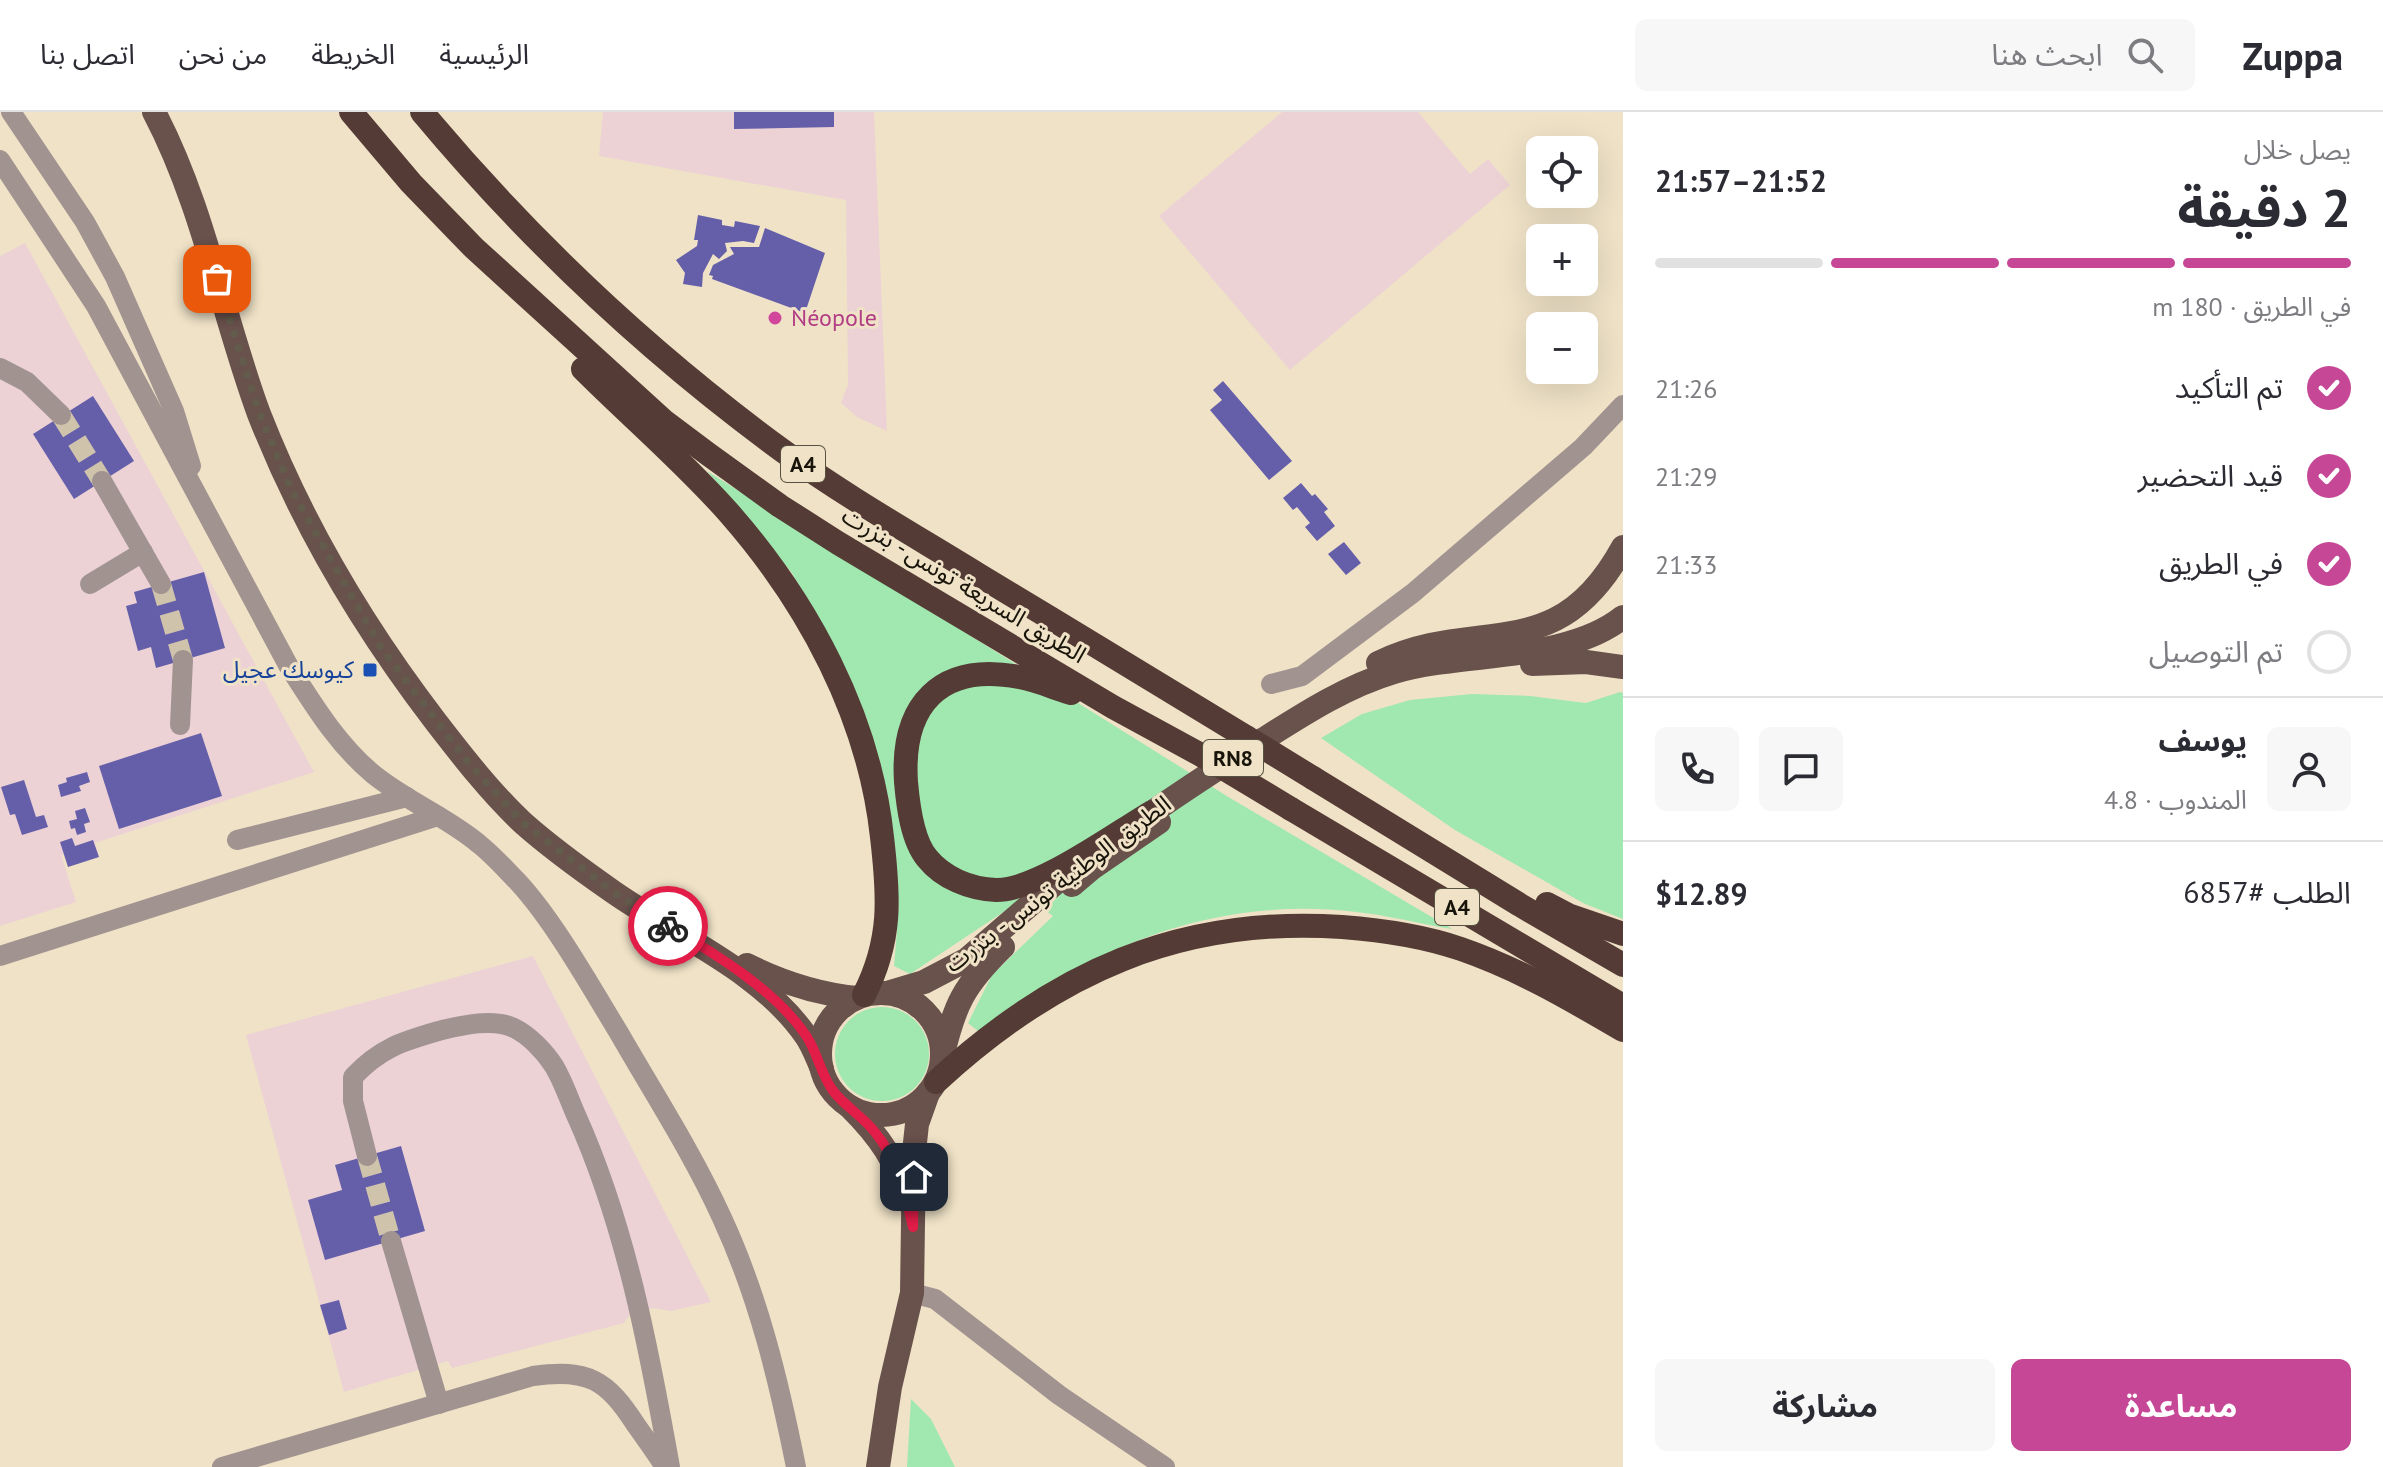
<!DOCTYPE html>
<html lang="ar">
<head>
<meta charset="utf-8">
<style>
	body { margin:0; font-family:"PT Sans","Noto Sans Arabic",sans-serif; background:#f7f7f7; color:#2b2b33; direction:rtl; height:100vh; display:flex; flex-direction:column; font-size:30px; white-space:nowrap }
	* { box-sizing:border-box; margin:0 }
	p { font-size:26px; color:#7c7c81 }
	.icon { flex:none; width:44px; height:44px; fill:none; stroke:currentColor; stroke-width:2; stroke-linecap:round; stroke-linejoin:round }
	.map { position:relative; flex:1; overflow:hidden; direction:ltr }
	.details { display:flex; flex-direction:column; background:#fff; width:760px }
	.details>* { flex:none }
	.controls { position:absolute; left:1526px; top:24px; display:grid; gap:16px }
	.controls a { display:grid; place-items:center; width:72px; height:72px; border-radius:12px; background:#fff; box-shadow:0 8px 32px #0002; font-size:40px }
	.pin { position:absolute; display:grid; place-items:center; width:68px; height:68px; color:#fff; margin:-34px; border-radius:16px; box-shadow:0 4px 12px #0006 }
	.courier { position:absolute; display:grid; place-items:center; width:80px; height:80px; margin:-40px; border:6px solid #e11d48; border-radius:50%; background:#fff; color:#222; box-shadow:0 2px 10px #0007 }
	.head em { font-style:normal; font-weight:700 }
	.head div { display:flex; flex-direction:column-reverse }
	.head { display:flex; align-items:center; justify-content:space-between; height:136px; padding:0 32px }
	h1 { font-size:52px; font-weight:700; line-height:60px }
	.bar { display:grid; grid-template-columns:repeat(4,1fr); gap:12px 8px; align-content:center; height:96px; padding:0 32px }
	.bar i { height:10px; border-radius:6px; background:#e1e1e2 }
	.bar .current { background:#c64795 }
	.bar p { grid-column:span 4 }
	.line { display:flex; align-items:center; gap:20px; padding:0 32px; border-top:2px solid #e1e1e2 }
	.line div { flex:1 }
	.round { display:grid; place-items:center; flex:none; width:84px; height:84px; border-radius:12px; background:#f7f7f7 }
	ol { padding:0 32px; list-style:none }
	li { display:flex; align-items:center; gap:24px; height:88px }
	li p { margin-inline-start:auto }
	li .icon { padding:8px; border-radius:50%; background:#c64795; color:#fff; stroke-width:4 }
	li:last-child { color:#7c7c81 }
	li i { width:44px; height:44px; border:4px solid #e1e1e2; border-radius:50% }
	.cta { display:flex; gap:16px; margin-top:auto; padding:16px 32px }
	.cta a { flex:1; height:92px; border-radius:12px; background:#c64795; color:#fff; font-size:32px; font-weight:700; line-height:92px; text-align:center }
	.cta a+a { background:#f7f7f7; color:#2b2b33 }
	header { display:flex; align-items:center; gap:48px; box-sizing:border-box; height:112px; padding:0 40px; background:#fff; border-bottom:2px solid #e1e1e2 }
	header strong { font-size:38px }
	nav { display:flex; gap:44px; margin-inline-start:auto; font-size:28px }
	.search { width:560px; height:72px; background:#f7f7f7; display:flex; align-items:center; gap:20px; box-sizing:border-box; padding:0 28px; border-radius:12px; color:#7c7c81; font-size:30px }
	main { display:flex; flex:1; min-height:0 }
	.map>svg:first-child { display:block }
	.industrial { fill:#ecd2d5 }
	.green { fill:#a0e8b0 }
	.building { fill:#655faa }
	.lines { fill:none; stroke-linecap:round; stroke-linejoin:round }
	.minor-tunnel { stroke:#cfc3ab; stroke-width:20; stroke-dasharray:20 10; stroke-linecap:butt }
	.minor { stroke:#a19390; stroke-width:20 }
	.major { stroke:#69514c; stroke-width:24 }
	.highway { stroke:#553b35; stroke-width:24 }
	.highway-bridge { stroke:#553b35; stroke-width:24 }
	.done { stroke:#635c4c; stroke-width:8; stroke-dasharray:0 14.4 }
	.route { stroke:#e11d48; stroke-width:10 }
	.hotel-dot { fill:#d1479c; stroke:#efe2c7; stroke-width:3 }
	.transit-dot { fill:#1a4fb4; stroke:#efe2c7; stroke-width:3 }
	.labels { text-anchor:middle; stroke-width:6; stroke-linejoin:round; paint-order:stroke }
	.shield { fill:#efe2c7; stroke:#585243; stroke-width:2 }
	.shield-label { font-size:22px; font-weight:bold; fill:#18140a }
	.hotel-label { font-size:24px; fill:#b23c85; stroke:#efe2c7; text-anchor:start }
	.street-label { font-size:24px; fill:#18140a; stroke:#efe2c7 }
	.transit-label { font-size:24px; fill:#164399; stroke:#efe2c7; text-anchor:end }
</style>
</head>
<body>
<header>
<strong>Zuppa</strong>
<div class="search"><svg class="icon" aria-label="search" viewBox="0 0 24 24"><circle cx="10" cy="10" r="6"/><path d="M15 15l6 6"/></svg>ابحث هنا</div>
<nav><a>الرئيسية</a><a>الخريطة</a><a>من نحن</a><a>اتصل بنا</a></nav>
</header>
<main>
<section class="details">
<div class="head"><div><h1>2 دقيقة</h1><p>يصل خلال</p></div><em>21:52–21:57</em></div>
<div class="bar"><i class="current"></i><i class="current"></i><i class="current"></i><i></i><p>في الطريق · 180 m</p></div>
<ol>
<li><svg class="icon" aria-label="check" viewBox="0 0 24 24"><path d="M5 12l5 5 9-10"/></svg>تم التأكيد<p>21:26</p></li>
<li><svg class="icon" aria-label="check" viewBox="0 0 24 24"><path d="M5 12l5 5 9-10"/></svg>قيد التحضير<p>21:29</p></li>
<li><svg class="icon" aria-label="check" viewBox="0 0 24 24"><path d="M5 12l5 5 9-10"/></svg>في الطريق<p>21:33</p></li>
<li><i></i>تم التوصيل</li>
</ol>
<div class="line" style="height:144px"><a class="round"><svg class="icon" aria-label="person" viewBox="0 0 24 24"><circle cx="12" cy="8" r="4"/><path d="M4 21q1-7 8-7t8 7"/></svg></a><div><b>يوسف</b><p>المندوب · 4.8</p></div><a class="round"><svg class="icon" aria-label="chat" viewBox="0 0 24 24"><path d="M4 5h16v11H9l-5 4z"/></svg></a><a class="round"><svg class="icon" aria-label="phone" viewBox="0 0 24 24"><path d="M5 4h4l2 5-3 2q2 4 5 5l2-3 5 2v4C11 20 4 13 5 4z"/></svg></a></div>
<div class="line" style="height:104px"><div>الطلب #6857</div><b>$12.89</b></div>
<div class="cta"><a>مساعدة</a><a>مشاركة</a></div>
</section>
<div class="map">
<svg width="1623" height="1355" viewBox="0 0 1623 1355">
	<rect width="100%" height="100%" fill="#efe2c7"/>
	<!-- industrial -->
	<g class="industrial">
		<path d="M603,0H874L887,319L857,305L841,291L848,272L846,88L599,44Z"/>
		<path d="M1282,0H1418L1470,62L1488,47L1510,73L1290,258L1159,104Z"/>
		<path d="M25,131L314,660L95,731L99,745L68,755L64,743H61L76,790L0,814V144Z"/>
		<path d="M533,844L711,1190L671,1199L654,1196L631,1201L624,1211L452,1256L448,1249L344,1280L246,923Z"/>
	</g>
	<!-- green -->
	<g class="green">
		<path d="M707,359L1230,686L1452,817C1420,812 1388,803 1356,800C1214,783 1090,836 978,919L968,911L992,863L1053,804L1026,785L910,862L894,854L897,819L893,770L847,563L792,461Z"/>
		<path d="M1620,580L1623,581V807L1583,791L1455,718L1321,626L1362,602L1410,588L1472,582L1530,584L1586,591Z"/>
		<circle cx="882" cy="942" r="47"/>
		<path d="M911,1287L931,1307L955,1355H907Z"/>
	</g>
	<!-- building -->
	<g class="building">
		<path d="M734,0H834V15L734,17Z"/>
		<path d="M698,103L722,108V113L734,115L735,109L760,114L754,131L743,129L725,131L727,139L719,147L713,142L703,161L702,175L683,172L685,161L676,148L697,134L698,128H694Z"/>
		<path d="M765,116L825,141L805,201L712,167L713,164L709,163L713,153L734,142L730,135H759Z"/>
		<path d="M1223,269L1292,349L1269,368L1210,298L1222,288L1213,278Z"/>
		<path d="M93,284L134,349L74,387L33,322Z"/>
		<path d="M1301,371L1312,384L1315,382L1328,397L1324,400L1335,414L1317,429L1305,415L1310,411L1297,395L1293,398L1283,386Z"/>
		<path d="M1344,430L1361,451L1346,463L1328,442Z"/>
		<path d="M204,460L225,536L156,556L151,535L138,539L126,494L137,491L134,480Z"/>
		<path d="M201,621L222,684L119,717L99,654Z"/>
		<path d="M87,660L90,670L79,674L81,679L61,685L58,673L67,670L66,666Z"/>
		<path d="M24,668L36,705L44,703L48,715L22,723L15,702L10,703L1,675Z"/>
		<path d="M85,696L90,710L84,712L86,720L77,723L75,716L71,717L69,709L77,707L75,699Z"/>
		<path d="M72,726L75,734L93,728L99,745L68,755L60,730Z"/>
		<path d="M401,1034L425,1119L325,1148L308,1088L342,1078L335,1053Z"/>
		<path d="M339,1188L347,1217L329,1223L320,1193Z"/>
	</g>
	<g class="lines">
		<!-- minor-tunnel -->
		<g class="minor-tunnel">
			<path d="M61,303L102,369"/>
			<path d="M161,472L183,548"/>
			<path d="M367,1044L391,1129"/>
		</g>
		<!-- minor -->
		<g class="minor">
			<path d="M11,0L85,110L115,165L174,299L191,354"/>
			<path d="M0,48L96,194L288,553C313,592 337,632 373,662C406,689 447,705 479,732C493,743 506,758 518,770C554,809 591,875 619,921C654,982 693,1042 722,1106C759,1186 779,1270 796,1355"/>
			<path d="M0,256L27,270L61,303"/>
			<path d="M102,369L161,472"/>
			<path d="M90,472L143,440"/>
			<path d="M1271,572L1302,564L1413,481L1583,335L1623,293"/>
			<path d="M180,613L183,548"/>
			<path d="M237,728L407,685"/>
			<path d="M0,844L438,704"/>
			<path d="M367,1044L353,989V965C381,935 404,929 442,918C463,913 494,906 514,916C529,923 545,940 554,954C563,969 569,987 576,1003C626,1114 649,1237 670,1355"/>
			<path d="M391,1129L439,1292"/>
			<path d="M912,1181L935,1187L1059,1283L1165,1355"/>
			<path d="M222,1355L533,1264C588,1256 607,1268 636,1313C646,1327 656,1341 665,1355"/>
		</g>
		<!-- major -->
		<g class="major">
			<path d="M154,0C204,95 222,202 259,302C302,412 364,516 436,610C463,645 491,681 523,711C550,735 579,756 609,777C673,823 760,857 806,924C813,934 817,946 822,957"/>
			<path d="M1378,551C1478,502 1556,558 1623,435"/>
			<path d="M1532,552L1586,550L1623,555"/>
			<path d="M1137,711C1178,682 1221,654 1264,627C1305,601 1347,574 1394,560C1465,539 1565,551 1623,505"/>
			<path d="M1072,773L1092,756L1159,710"/>
			<path d="M747,853C783,871 817,882 857,886"/>
			<path d="M887,881L924,870L966,848L1080,750"/>
			<circle cx="881" cy="942" r="61"/>
			<path d="M942,946C954,893 964,873 1003,835"/>
			<path d="M850,995C878,1023 898,1050 907,1089"/>
			<path d="M878,1355L890,1275L912,1181L914,1040L917,1012L928,981"/>
		</g>
		<!-- highway -->
		<g class="highway">
			<path d="M351,0L411,71L474,136L664,309L708,342L780,394L838,431L1113,595L1203,644"/>
			<path d="M422,0C528,127 649,241 783,339C845,384 912,422 977,462C1067,516 1157,571 1246,625"/>
			<path d="M583,257C631,305 684,350 729,401C808,491 869,604 882,725C889,785 892,828 864,883"/>
			<path d="M1071,581C1054,576 1037,568 1019,565C940,550 901,593 906,670C908,693 912,728 927,746C943,766 970,777 996,778C1037,779 1116,721 1152,700"/>
			<path d="M1313,666L1520,793L1623,853"/>
			<path d="M1291,697L1623,894"/>
			<path d="M1547,792L1568,803L1623,822"/>
			<path d="M936,970C1054,861 1179,804 1342,815C1382,818 1423,824 1461,837C1519,857 1570,887 1623,918"/>
		</g>
		<!-- highway-bridge -->
		<g class="highway-bridge">
			<path d="M1246,625L1313,666"/>
			<path d="M1203,644L1291,697"/>
		</g>
	</g>
	<g class="lines">
		<!-- done -->
		<path class="done" d="M217,167L259,300L292,379L380,534L467,649L522,710L613,780L668,814"/>
		<!-- route -->
		<path class="route" d="M668,814C714,841 777,879 807,925C818,942 821,964 834,980C845,994 862,1004 874,1019C897,1046 905,1081 913,1115L914,1065"/>
	</g>
	<!-- markers -->
	<circle class="hotel-dot" cx="775" cy="206" r="8"/>
	<rect class="transit-dot" x="362" y="550" width="16" height="16" rx="4"/>
	<g class="labels">
		<!-- shield labels -->
		<g class="shield">
			<rect x="781" y="334" width="44" height="36" rx="6"/>
			<rect x="1203" y="628" width="60" height="36" rx="6"/>
			<rect x="1435" y="777" width="44" height="36" rx="6"/>
		</g>
		<g class="shield-label">
			<text x="803" y="360">A4</text>
			<text x="1233" y="654">RN8</text>
			<text x="1457" y="803">A4</text>
		</g>
		<!-- hotel labels -->
		<g class="hotel-label">
			<text x="791" y="214">Néopole</text>
		</g>
		<!-- street labels -->
		<g class="street-label">
			<text transform="translate(964 473) rotate(31)" y="8">الطريق السريعة تونس - بنزرت</text>
			<text transform="translate(1058 772) rotate(-37)" y="8">الطريق الوطنية تونس - بنزرت</text>
		</g>
		<!-- transit labels -->
		<g class="transit-label">
			<text x="354" y="566">كيوسك عجيل</text>
		</g>
	</g>
</svg>
<div class="controls">
<a><svg class="icon" aria-label="locate" viewBox="0 0 24 24"><circle cx="12" cy="12" r="6"/><path d="M12 2v4M12 18v4M2 12h4M18 12h4"/></svg></a>
<a>+</a>
<a>−</a>
</div>
<div class="pin" style="left:217px;top:167px;background:#ea580c"><svg class="icon" aria-label="bag" viewBox="0 0 24 24"><path d="M5 8h14l-1 12H6zM9 8a3 3 0 0 1 6 0"/></svg></div>
<div class="pin" style="left:914px;top:1065px;background:#1f2937"><svg class="icon" aria-label="home" viewBox="0 0 24 24"><path d="M3 11l9-7 9 7M6 9v11h12V9"/></svg></div>
<div class="courier" style="left:668px;top:814px"><svg class="icon" aria-label="bike" viewBox="0 0 24 24"><circle cx="6" cy="16" r="4"/><circle cx="18" cy="16" r="4"/><path d="M6 16l4-8h5l3 8M10 8l3 8H6M13 5h3"/></svg></div>
</div>
</main>
</body>
</html>
